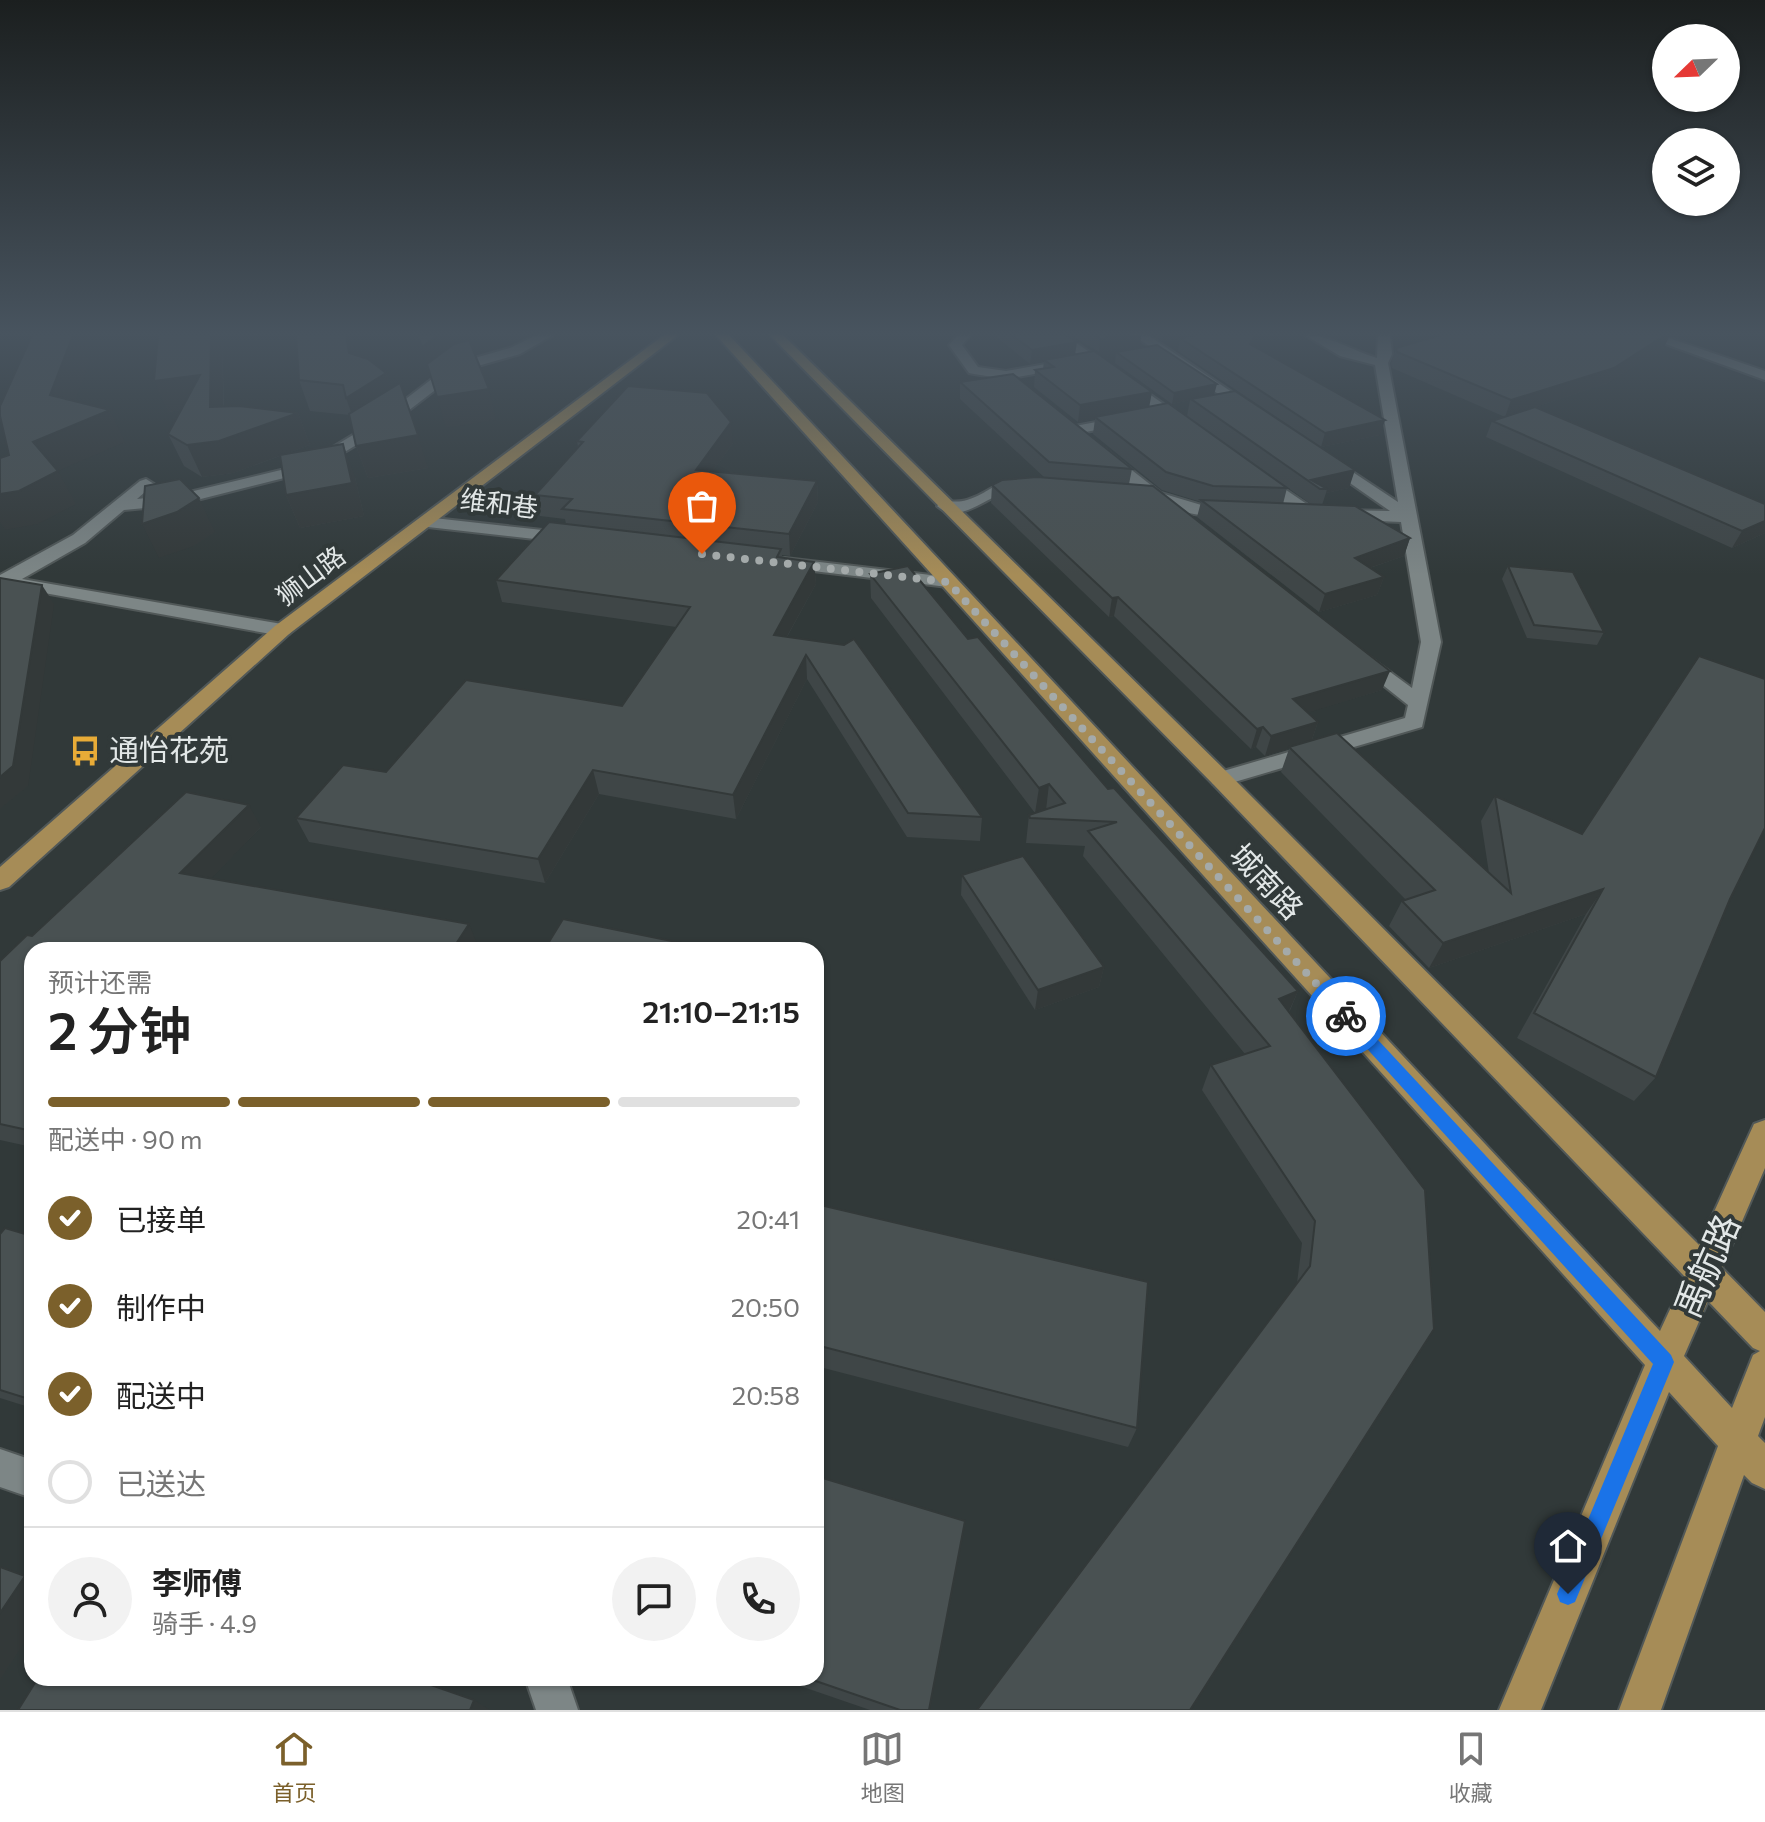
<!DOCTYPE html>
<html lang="zh">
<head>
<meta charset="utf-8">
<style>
	body { margin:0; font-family:Commissioner,"Noto Sans SC",sans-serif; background:#f2f2f2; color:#222; height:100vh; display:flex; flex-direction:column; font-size:30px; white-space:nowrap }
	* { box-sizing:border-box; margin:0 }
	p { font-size:26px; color:#767676 }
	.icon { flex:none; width:44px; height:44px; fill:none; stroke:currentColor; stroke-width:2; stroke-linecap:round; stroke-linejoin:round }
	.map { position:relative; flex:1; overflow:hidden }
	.details { position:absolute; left:24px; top:942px; width:800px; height:744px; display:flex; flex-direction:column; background:#fff; border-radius:24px; box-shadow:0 2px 6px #0004 }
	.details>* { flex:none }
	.needle { width:52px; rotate:247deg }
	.controls { position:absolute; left:1652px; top:24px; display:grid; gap:16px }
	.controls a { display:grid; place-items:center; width:88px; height:88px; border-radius:50%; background:#fff; box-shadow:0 2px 6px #0004; font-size:40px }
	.pin { position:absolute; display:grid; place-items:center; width:68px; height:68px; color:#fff; margin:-82px -34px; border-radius:50% 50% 50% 0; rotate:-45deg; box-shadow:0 0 8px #0007 }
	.pin .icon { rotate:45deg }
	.courier { position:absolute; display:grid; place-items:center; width:80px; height:80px; margin:-40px; border:6px solid #1a73e8; border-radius:50%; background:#fff; color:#222; box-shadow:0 2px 10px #0007 }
	.headline em { font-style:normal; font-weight:600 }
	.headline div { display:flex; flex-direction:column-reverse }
	.headline { display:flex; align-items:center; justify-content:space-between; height:136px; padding:0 24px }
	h1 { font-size:52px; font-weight:600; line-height:60px }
	.bar { display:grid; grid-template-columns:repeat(4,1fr); gap:12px 8px; align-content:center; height:96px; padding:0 24px }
	.bar i { height:10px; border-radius:6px; background:#e0e0e0 }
	.bar .selected { background:#7b602b }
	.bar p { grid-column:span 4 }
	.line { display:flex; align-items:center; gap:20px; padding:0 24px; border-top:2px solid #e0e0e0 }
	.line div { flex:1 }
	.round { display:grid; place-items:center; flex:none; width:84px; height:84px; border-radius:42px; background:#f2f2f2 }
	ol { padding:0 24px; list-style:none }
	li { display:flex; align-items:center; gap:24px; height:88px }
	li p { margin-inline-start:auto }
	li .icon { padding:8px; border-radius:50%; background:#7b602b; color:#fff; stroke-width:4 }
	li:last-child { color:#767676 }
	li i { width:44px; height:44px; border:4px solid #e0e0e0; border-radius:50% }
	.tabs { display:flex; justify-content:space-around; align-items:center; height:112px; border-top:2px solid #e0e0e0; background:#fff; font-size:22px; color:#767676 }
	.tabs a { display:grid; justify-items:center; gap:4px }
	.tabs .selected { color:#7b602b }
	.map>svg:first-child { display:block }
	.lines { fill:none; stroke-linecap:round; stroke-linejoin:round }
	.minor-casing { stroke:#515858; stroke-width:4 }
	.major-casing { stroke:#515858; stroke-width:4 }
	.minor { fill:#7d8686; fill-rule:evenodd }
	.major { fill:#a68c57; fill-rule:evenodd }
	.wall { fill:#3f4647 }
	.shaded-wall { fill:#333939 }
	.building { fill:#495152; stroke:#333939; stroke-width:2 }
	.route { fill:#1a73e8 }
	.done { stroke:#a4aaaa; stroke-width:8; stroke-dasharray:0 14.4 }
	.labels { text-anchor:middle; stroke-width:8; stroke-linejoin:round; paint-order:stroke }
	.far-street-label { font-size:26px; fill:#e2e7e7; stroke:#313939 }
	.poi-label { font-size:30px; fill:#e2e7e7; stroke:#313939; text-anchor:start }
	.street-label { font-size:30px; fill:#e2e7e7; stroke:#313939 }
	.near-street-label { font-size:36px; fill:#e2e7e7; stroke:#313939 }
</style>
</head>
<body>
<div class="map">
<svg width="1765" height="1710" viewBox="0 0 1765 1710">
	<rect width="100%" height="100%" fill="#313939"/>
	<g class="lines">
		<!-- minor casing -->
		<g class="minor-casing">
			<g id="minor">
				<path d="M537,335H553L520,354L460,371L391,424L343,453L292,476L177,505L124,510L85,543L22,579L282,624L292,630L289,634L282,636L0,585V575L73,535L140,481L146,479L154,484L137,499L177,495L281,470L333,447L381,418L450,365L510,348Z"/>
				<path d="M958,335H971L962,345L978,367L1006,371L1074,359L1081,363L1074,367L1006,379L974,374L969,373L949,345Z"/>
				<path d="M1050,335H1065L1192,424L1190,427H1180Z"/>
				<path d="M1133,335H1148L1258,410L1251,414L1246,413Z"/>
				<path d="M1305,335C1329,335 1353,351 1377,358L1378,335H1390L1392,354L1388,363L1441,642L1422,727L1221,786L1213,784L1210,779L1213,774L1405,718L1408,705L1350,659L1360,653L1367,655L1412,688L1421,642L1401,522L1333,519L1331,515L1339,510L1390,511L1317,460L1320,457H1330L1398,502L1375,365L1340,356Z"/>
				<path d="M1641,335H1660L1765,371V380Z"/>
				<path d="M1123,417L1130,421L1128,424L1075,434L1068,430L1075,426Z"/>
				<path d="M1105,449L1161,493L1208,507H1231L1239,512C1225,525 1165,509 1148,499C1131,488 1115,470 1100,457L1097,454Z"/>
				<path d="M1261,473L1317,511L1319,515L1317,519H1305L1255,481L1253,478Z"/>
				<path d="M1021,483L1027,485V491C1018,493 1009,491 1001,494C982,501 957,524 937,506C946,498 956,504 967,500C993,492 987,483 1021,483Z"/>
				<path d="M425,517L570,533L579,538L570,543L419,526L417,522Z"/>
				<path d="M785,558L948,577L957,582L948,587L779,567L776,563L779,559Z"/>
				<path d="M0,1449L32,1460V1498L0,1487Z"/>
				<path d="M525,1678H567L578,1710H536Z"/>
			</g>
		</g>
		<!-- major casing -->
		<g class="major-casing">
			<g id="major">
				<path d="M664,335H678L289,634L9,887L0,890V867L275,626Z"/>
				<path d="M716,335H729L1660,1331L1685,1277L1213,784L770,335H783L1229,774L1699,1245L1754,1124L1765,1120V1168L1722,1268L1765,1312V1417L1758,1436L1765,1443V1489L1752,1483L1744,1475L1661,1710H1619L1718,1446L1669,1392L1541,1710H1499L1645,1365ZM1708,1301L1753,1348L1760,1351L1753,1355L1732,1408L1684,1356Z"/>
			</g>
		</g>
		<!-- minor -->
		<use href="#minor" class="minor"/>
		<!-- major -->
		<use href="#major" class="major"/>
	</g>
	<!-- wall -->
	<g class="wall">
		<path d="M151,335H244L222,338L224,406L298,413L310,445L282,455L355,477L364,516L300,528L286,495L280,456L233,473L202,477L184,466L168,434L181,410L168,412L157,346Z"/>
		<path d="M994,335H1066L1075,354L1149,407L1287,488L1283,504L1312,505L1187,416L1190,400L1172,404L1115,363L1116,352L1214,394L1349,488L1326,493L1322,505L1410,538L1404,556L1370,568L1384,577L1377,595L1319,612L1197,517L1201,502L1162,490L1093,434L1095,419L1078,422L1034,387L1035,370L1043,369L1044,361L1030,364Z"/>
		<path d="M1071,335H1141L1140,344L1099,352Z"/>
		<path d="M1153,335H1193L1162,341Z"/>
		<path d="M1258,335L1253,345L1380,435L1321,447L1178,351L1180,338Z"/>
		<path d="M1441,335H1682L1678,338L1670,335L1664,347L1607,383L1505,417L1392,368L1391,363L1396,348Z"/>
		<path d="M354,355L386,373L391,389L428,468L368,478L356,446L350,415L310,411L299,380Z"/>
		<path d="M960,382L1132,469L1129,484L1382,690L1308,712L1318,722L1312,740L1489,873L1481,821L1495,796L1730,899L1656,1077L1634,1101L1517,1038L1586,914L1429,968L1389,926L1402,901L1406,900L1281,772L1289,749L1265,756L1256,747L1251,749L1114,616L1109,617L991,503L992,485L1045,478L960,399Z"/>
		<path d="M1492,421L1765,504V533L1732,548L1486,437Z"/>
		<path d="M577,441L733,443L713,471L817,481L818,502L790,556L782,555V557L814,562L816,584L787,637L982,817L980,841L907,837L807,679L736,819L599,794L545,883L309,842L296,818L386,772L622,706L676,627L502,602L496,580L566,524L565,519L540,516L535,495L578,447Z"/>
		<path d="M1508,566L1604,632L1597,645L1527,638L1502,579Z"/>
		<path d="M870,574L968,639L1298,991L1289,1013L1425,1190L1297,1283L1302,1243L1202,1090L1211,1065L1245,1054L1083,856L1085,846L1026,843L1029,815L1035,813L871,598Z"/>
		<path d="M261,827L211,878L478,946L475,950H32V1147L0,1140V961L32,936Z"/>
		<path d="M962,875L1104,967L1099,987L1035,1010L961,895Z"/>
		<path d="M816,1204L1137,1428L1128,1447L816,1366Z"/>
		<path d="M0,1234L32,1236V1408L0,1398Z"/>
		<path d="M777,1678H816L929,1710H870Z"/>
	</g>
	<!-- shaded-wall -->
	<g class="shaded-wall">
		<path d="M70,335H91L86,354L89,361L67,426L50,395Z"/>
		<path d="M151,335H168L172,344L156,346Z"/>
		<path d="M211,335H244L222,338L224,438L210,406L168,412L154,381L200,375Z"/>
		<path d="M346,335H351L359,383L349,353Z"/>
		<path d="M438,335H453L459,359L430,376L422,347Z"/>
		<path d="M1120,335H1141L1140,344L1099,352L1100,339Z"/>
		<path d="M1163,335H1193L1162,341Z"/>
		<path d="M1255,335H1258L1247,357L1250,344Z"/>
		<path d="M1665,335H1670L1664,347L1607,383L1505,417L1511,400Z"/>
		<path d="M1077,342L1075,355L1044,360V361L1030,364L1032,350Z"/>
		<path d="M386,373L396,403L357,429L346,398Z"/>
		<path d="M1217,384L1214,395L1172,404L1174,393Z"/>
		<path d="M489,389L496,420L446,428L437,397Z"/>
		<path d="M1152,392L1149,408L1095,417V419L1078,422L1080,405Z"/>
		<path d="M110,410L125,442L51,474L33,442Z"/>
		<path d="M298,413L310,445L233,473L202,477L187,445Z"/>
		<path d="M1385,420L1380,435L1321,447L1325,433Z"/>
		<path d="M731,422L733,443L699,491L696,470Z"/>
		<path d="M418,435L428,468L368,478L356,446Z"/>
		<path d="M343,444L355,477L364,516L300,528L286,495Z"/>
		<path d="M1355,470L1349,488L1326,493L1327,489L1311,480Z"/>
		<path d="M58,471L76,504L38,524L5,530L0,522V494Z"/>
		<path d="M817,481L818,502L790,556L789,534Z"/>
		<path d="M199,498L215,532L194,546L159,558L142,524Z"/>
		<path d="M1765,521V533L1732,548L1742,531Z"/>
		<path d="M1410,538L1404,556L1349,575L1355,558Z"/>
		<path d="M814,562L816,584L775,658L774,635Z"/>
		<path d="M1384,577L1377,595L1319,612L1325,594Z"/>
		<path d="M42,585L54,604L28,786L0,809V777Z"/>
		<path d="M1118,597L1114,616L1109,617L1112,598Z"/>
		<path d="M806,655L807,679L736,819L733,795Z"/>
		<path d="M1390,671L1382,690L1287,719L1293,699Z"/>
		<path d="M1318,722L1311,742L1289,747V749L1265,756L1271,736Z"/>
		<path d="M1263,727L1256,747L1251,749L1257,729Z"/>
		<path d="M593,770L599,794L545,883L538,859Z"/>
		<path d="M1049,784L1046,810L1035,813L1039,788Z"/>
		<path d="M249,805L261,827L195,895L180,873Z"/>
		<path d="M1603,889L1586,914L1429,968L1443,943Z"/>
		<path d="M469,924L478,946L475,950H452Z"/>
		<path d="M1104,967L1099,987L1035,1010L1038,990Z"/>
		<path d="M1298,991L1287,1016L1279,999Z"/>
		<path d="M25,1576L32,1579V1631L0,1680V1613Z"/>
		<path d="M474,1700L490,1710H470Z"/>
	</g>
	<!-- building -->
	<g class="building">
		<path d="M32,335H73L50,395L110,410L33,442L58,471L19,491L0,494V458L9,455L0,416V403L1,404Z"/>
		<path d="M158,335H211L210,407L239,406L298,413L219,441L187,445L168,434L200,375L154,381Z"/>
		<path d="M296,335H346L349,353L368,359L386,373L346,398L343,385L299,380Z"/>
		<path d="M418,335H438L422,347Z"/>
		<path d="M1012,335H1066L1077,342L1032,350Z"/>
		<path d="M1095,335H1120L1100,339Z"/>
		<path d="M1195,335H1255L1250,344L1385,420L1325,433L1180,338Z"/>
		<path d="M1441,335H1665L1614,368L1511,400L1397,352L1396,348Z"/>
		<path d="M469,340L489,389L437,397L427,364L454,344Z"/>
		<path d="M1157,345L1217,384L1174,393L1116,352Z"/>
		<path d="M1094,351L1152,392L1080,405L1035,370L1054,367L1044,360Z"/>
		<path d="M1013,374L1132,469L1049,462L960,382Z"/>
		<path d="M400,383L418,435L356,446L349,414Z"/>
		<path d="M628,386L707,393L731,422L696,470L817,481L789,534L562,509L572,499L535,495L583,442L577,441Z"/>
		<path d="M1235,391L1355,470L1311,480L1327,489H1320L1191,399Z"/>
		<path d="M1168,403L1287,488L1213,486L1166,472L1095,417Z"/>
		<path d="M1535,407L1765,504V521L1742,531L1492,421Z"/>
		<path d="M343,444L352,483L286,495L280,455Z"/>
		<path d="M1037,477L1153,486L1390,671L1293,699L1318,722L1271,736L1263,727L1257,729L1118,597L1112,598L992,485L1002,480Z"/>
		<path d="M180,479L199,498L177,512L142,524L145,486Z"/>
		<path d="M1201,500L1355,506L1410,538L1355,558L1384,577L1325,594Z"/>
		<path d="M549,522L781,549L777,557L814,562L774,635L844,645L854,639L982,817L908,813L806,655L733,795L593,770L538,859L296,818L343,765L386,772L466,680L622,706L690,607L496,580Z"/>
		<path d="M908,566L968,639L978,637L1108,789L1114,788L1298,991L1279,999L1425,1190L1434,1329L1190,1710H977L1310,1266L1315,1221L1211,1065L1270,1046L1088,831L1117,822L1030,818L1029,815L1065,803L1049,784L1039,788L870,574Z"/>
		<path d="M1508,566L1573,572L1604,632L1534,625Z"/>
		<path d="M0,578L42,585L13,766L0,777Z"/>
		<path d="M1699,656L1765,679V828L1730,899L1656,1077L1534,1013L1603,889L1443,943L1402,901L1435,890L1289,747L1337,733L1511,893L1495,796L1582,834Z"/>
		<path d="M186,792L249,805L180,873L469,924L452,950H32V1131L0,1124V961L27,935L32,936Z"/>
		<path d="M1023,856L1104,967L1038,990L962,875Z"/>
		<path d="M563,919L716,950H544Z"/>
		<path d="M816,1204L1148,1282L1137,1428L816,1345Z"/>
		<path d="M5,1228L32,1236V1400L0,1390V1234Z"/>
		<path d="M816,1476L965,1521L929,1710H900L807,1678H816Z"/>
		<path d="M0,1567L25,1576L0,1613Z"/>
		<path d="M38,1678H411L474,1700L470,1710H18Z"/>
	</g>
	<!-- sky -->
	<linearGradient id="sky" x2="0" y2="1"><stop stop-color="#1b1f1f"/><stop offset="0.58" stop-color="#48545f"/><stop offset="1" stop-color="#48545f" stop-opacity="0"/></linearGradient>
	<rect width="1765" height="575" fill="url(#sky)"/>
	<!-- route -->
	<path class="route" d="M1346,1010L1352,1012L1671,1355L1674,1362L1575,1602L1568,1605L1560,1602L1557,1594L1653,1364L1341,1020L1339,1016Z"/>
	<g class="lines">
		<!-- done -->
		<path class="done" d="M702,554L948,582L1346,1016"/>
	</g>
	<!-- icons -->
	<defs>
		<g id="bus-bare" transform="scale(2.4)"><path d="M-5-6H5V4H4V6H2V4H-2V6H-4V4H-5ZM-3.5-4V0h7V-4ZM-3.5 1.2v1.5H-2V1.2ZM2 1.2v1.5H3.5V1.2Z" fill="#e8ab37" stroke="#313939" stroke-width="2.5" paint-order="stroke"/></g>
	</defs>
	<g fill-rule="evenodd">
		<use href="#bus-bare" x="85" y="751"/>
	</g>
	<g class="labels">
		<!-- far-street labels -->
		<g class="far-street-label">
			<text transform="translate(499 504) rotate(7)" y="9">维和巷</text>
			<text transform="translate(311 576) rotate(-37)" y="9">狮山路</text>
		</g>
		<!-- poi labels -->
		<g class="poi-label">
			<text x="109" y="761">通怡花苑</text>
		</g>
		<!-- street labels -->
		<g class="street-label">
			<text transform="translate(1266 882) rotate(47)" y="10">城南路</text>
		</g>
		<!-- near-street labels -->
		<g class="near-street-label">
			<text transform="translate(1707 1266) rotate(-66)" y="13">禹航路</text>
		</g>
	</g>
</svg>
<div class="controls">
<a><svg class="needle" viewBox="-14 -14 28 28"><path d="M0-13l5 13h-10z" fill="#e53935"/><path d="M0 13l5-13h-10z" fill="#767676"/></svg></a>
<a><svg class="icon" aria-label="layers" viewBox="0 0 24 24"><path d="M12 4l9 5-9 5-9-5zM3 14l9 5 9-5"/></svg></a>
</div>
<div class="pin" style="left:702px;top:554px;background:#ea580c"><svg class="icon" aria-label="bag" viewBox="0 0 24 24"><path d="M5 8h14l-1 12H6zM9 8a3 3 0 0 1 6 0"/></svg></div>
<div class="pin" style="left:1568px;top:1594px;background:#1f2937"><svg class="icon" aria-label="home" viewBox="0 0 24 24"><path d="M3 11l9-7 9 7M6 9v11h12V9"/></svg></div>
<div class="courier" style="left:1346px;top:1016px"><svg class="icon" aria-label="bike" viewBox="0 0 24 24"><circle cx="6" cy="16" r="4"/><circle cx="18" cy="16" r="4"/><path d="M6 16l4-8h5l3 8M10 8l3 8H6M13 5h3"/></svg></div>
<section class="details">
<div class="headline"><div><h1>2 分钟</h1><p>预计还需</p></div><em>21:10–21:15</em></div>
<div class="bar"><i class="selected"></i><i class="selected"></i><i class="selected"></i><i></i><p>配送中 · 90 m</p></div>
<ol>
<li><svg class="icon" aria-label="check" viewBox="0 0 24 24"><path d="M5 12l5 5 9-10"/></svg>已接单<p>20:41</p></li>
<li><svg class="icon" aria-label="check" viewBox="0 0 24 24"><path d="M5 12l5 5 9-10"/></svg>制作中<p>20:50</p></li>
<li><svg class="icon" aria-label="check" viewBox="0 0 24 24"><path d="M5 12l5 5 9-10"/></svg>配送中<p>20:58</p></li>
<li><i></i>已送达</li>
</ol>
<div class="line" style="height:144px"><a class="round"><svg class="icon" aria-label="person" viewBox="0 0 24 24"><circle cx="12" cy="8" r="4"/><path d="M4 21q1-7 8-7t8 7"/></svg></a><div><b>李师傅</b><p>骑手 · 4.9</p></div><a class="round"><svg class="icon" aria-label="chat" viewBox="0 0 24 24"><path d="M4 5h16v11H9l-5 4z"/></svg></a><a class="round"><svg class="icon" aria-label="phone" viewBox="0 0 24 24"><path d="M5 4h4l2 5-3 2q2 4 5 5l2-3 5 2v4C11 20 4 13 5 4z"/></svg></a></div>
</section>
</div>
<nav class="tabs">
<a class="selected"><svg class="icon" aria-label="home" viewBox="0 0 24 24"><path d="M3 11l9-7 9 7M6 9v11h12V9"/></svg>首页</a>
<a><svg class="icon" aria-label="map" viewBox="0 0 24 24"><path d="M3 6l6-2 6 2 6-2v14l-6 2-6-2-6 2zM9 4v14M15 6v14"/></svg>地图</a>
<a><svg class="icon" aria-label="saved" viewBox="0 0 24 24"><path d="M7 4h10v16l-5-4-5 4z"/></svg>收藏</a>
</nav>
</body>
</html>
